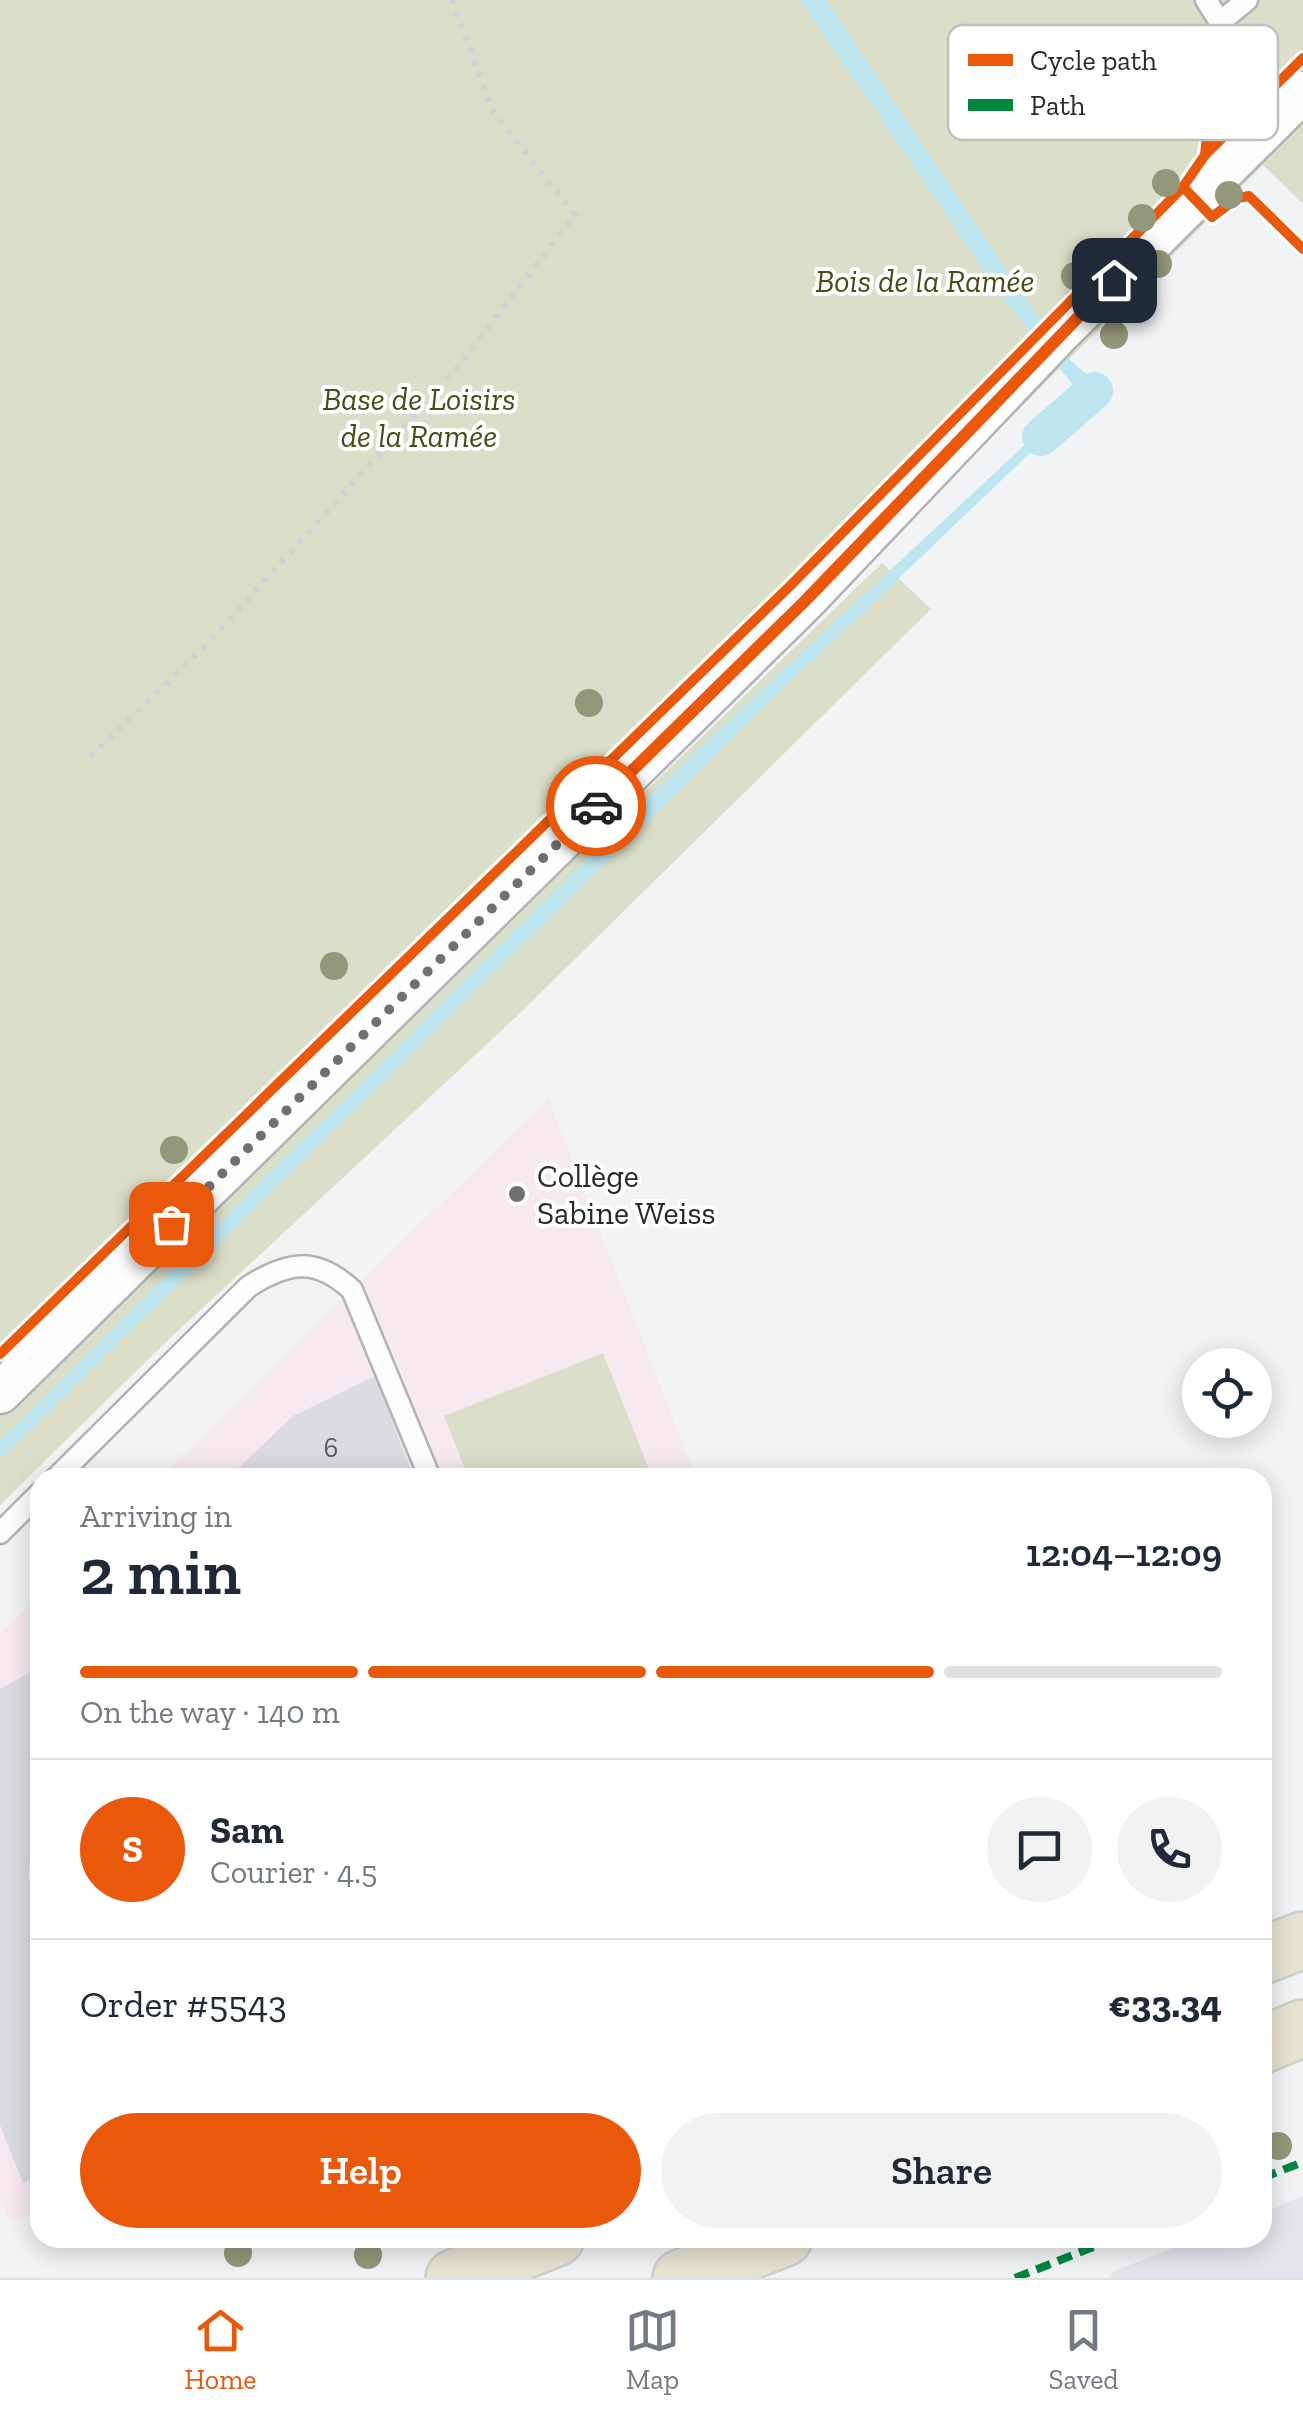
<!DOCTYPE html>
<html lang="en">
<head>
<meta charset="utf-8">
<style>
	body { margin:0; font-family:"Zilla Slab",serif; background:#f2f2f3; color:#1f2937; height:100vh; display:flex; flex-direction:column; font-size:38px; white-space:nowrap }
	* { box-sizing:border-box; margin:0 }
	p { font-size:32px; color:#747a83 }
	.icon { flex:none; width:55px; height:55px; fill:none; stroke:currentColor; stroke-width:2; stroke-linecap:round; stroke-linejoin:round }
	.map { position:relative; flex:1; overflow:hidden }
	.side { position:absolute; left:30px; top:1468px; width:1242px; height:780px; display:flex; flex-direction:column; background:#fff; border-radius:30px; box-shadow:0 5px 25px #0003 }
	.side>* { flex:none }
	.fabs { position:absolute; left:1182px; top:1348px; display:grid; gap:20px }
	.fabs a { display:grid; place-items:center; width:90px; height:90px; border-radius:50%; background:#fff; box-shadow:0 5px 25px #0003; font-size:50px }
	.pin { position:absolute; display:grid; place-items:center; width:85px; height:85px; color:#fff; margin:-42px; border-radius:20px; box-shadow:0 5px 15px #0006 }
	.courier { position:absolute; display:grid; place-items:center; width:100px; height:100px; margin:-50px; border:8px solid #ea580c; border-radius:50%; background:#fff; color:#222; box-shadow:0 2px 12px #0007 }
	.summary em { font-style:normal; font-weight:600 }
	.summary div { display:flex; flex-direction:column-reverse }
	.summary { display:flex; align-items:center; justify-content:space-between; height:170px; padding:0 50px }
	h1 { font-size:65px; font-weight:600; line-height:75px }
	.bar { display:grid; grid-template-columns:repeat(4,1fr); gap:15px 10px; align-content:center; height:120px; padding:0 50px }
	.bar i { height:12px; border-radius:8px; background:#e0e1e3 }
	.bar .current { background:#ea580c }
	.bar p { grid-column:span 4 }
	.line { display:flex; align-items:center; gap:25px; padding:0 50px; border-top:2px solid #e0e1e3 }
	.line div { flex:1 }
	.round { display:grid; place-items:center; flex:none; width:105px; height:105px; border-radius:52px; background:#f2f2f3 }
	.primary-button { display:flex; gap:20px; margin-top:auto; padding:20px 50px }
	.primary-button a { flex:1; height:115px; border-radius:60px; background:#ea580c; color:#fff; font-size:40px; font-weight:600; line-height:115px; text-align:center }
	.primary-button a+a { background:#f2f2f3; color:#1f2937 }
	.menu { display:flex; justify-content:space-around; align-items:center; height:140px; border-top:2px solid #e0e1e3; background:#fff; font-size:28px; color:#747a83 }
	.menu a { display:grid; justify-items:center; gap:5px }
	.menu .current { color:#ea580c }
	.map>svg:first-child { display:block }
	.built { fill:#e4e6ec }
	.education { fill:#f6e9f0 }
	.green { fill:#dbdec9 }
	.water { fill:#bee6f1 }
	.lines { fill:none; stroke-linecap:round; stroke-linejoin:round }
	.canal { stroke:#bee6f1; stroke-width:38 }
	.building { fill:#dbdbe2 }
	.service-casing { stroke:#b2b3b4; stroke-width:25 }
	.minor-casing { stroke:#b2b3b4; stroke-width:45 }
	.trunk-casing { stroke:#cfd0d0; stroke-width:60 }
	.path { stroke:#d1d2d3; stroke-width:6; stroke-dasharray:5 8; stroke-linecap:butt }
	.service { stroke:#fdfdfd; stroke-width:20 }
	.minor { stroke:#fdfdfd; stroke-width:40 }
	.trunk { stroke:#e6e3d2; stroke-width:55 }
	.quiet { stroke:#00873e; stroke-width:8; stroke-dasharray:15 8; stroke-linecap:butt }
	.cycleway-casing { stroke:#fff; stroke-width:16 }
	.cycleway { stroke:#e8590c; stroke-width:10 }
	.tree { fill:#95977a }
	.done { stroke:#6f7071; stroke-width:10; stroke-dasharray:0 18 }
	.route { stroke:#ea580c; stroke-width:12 }
	.poi-dot { fill:#6f7071; stroke:#fff; stroke-width:4 }
	.labels { text-anchor:middle; stroke-width:8; stroke-linejoin:round; paint-order:stroke }
	.number-label { font-size:28px; fill:#595a5c }
	.park-label { font-size:32px; font-style:italic; fill:#494c17; stroke:#fff }
	.poi-label { font-size:32px; fill:#28292a; stroke:#fff; text-anchor:start }
	.key { fill:#fff; stroke:#bebfbf; stroke-width:2.5 }
	.key-label { font-size:28px; fill:#28292a }
</style>
</head>
<body>
<div class="map">
<svg width="1303" height="2278" viewBox="0 0 1303 2278">
	<rect width="100%" height="100%" fill="#f2f3f4"/>
	<!-- built -->
	<path class="built" d="M1303,2196V2278H1110L1112,2272L1198,2238H1262L1263,2212Z"/>
	<!-- education -->
	<g class="education">
		<path d="M548,1099L696,1477L160,1478L352,1290Z"/>
		<path d="M40,1595V2210L10,2222L0,2198V1634Z"/>
	</g>
	<!-- green -->
	<g class="green">
		<path d="M0,0H1303V204L1263,165L391,1037L882,563L931,609L518,1015L167,1341L0,1505Z"/>
		<path d="M603,1353L652,1477H468L444,1416Z"/>
	</g>
	<!-- water -->
	<g class="water">
		<path d="M800,0H826L1062,353L1097,383L1084,398L1003,298Z"/>
		<path d="M1072,401L1077,408L762,709L0,1459V1441L682,764Z"/>
	</g>
	<g class="lines">
		<!-- canal -->
		<path class="canal" d="M1041,437L1094,391"/>
	</g>
	<!-- building -->
	<g class="building">
		<path d="M375,1376L414,1478H228L293,1416Z"/>
		<path d="M40,1667V1831L32,1842L28,1876L40,1915V2176L23,2183L0,2125V1689Z"/>
	</g>
	<g class="lines">
		<!-- service casing -->
		<g class="service-casing">
			<g id="service">
				<path d="M1206,0L1279,115"/>
				<path d="M1220,22L1247,0"/>
				<path d="M56,1478L248,1287C288,1261 316,1257 352,1290L430,1478"/>
				<path d="M0,1533L40,1493"/>
			</g>
		</g>
		<!-- minor casing -->
		<g class="minor-casing">
			<path id="minor" d="M0,1393L805,601L1060,333L1303,92"/>
		</g>
		<!-- trunk casing -->
		<g class="trunk-casing">
			<g id="trunk">
				<path d="M1262,1956L1303,1940"/>
				<path d="M1262,2045L1303,2028"/>
				<path d="M454,2278L556,2238"/>
				<path d="M681,2278L784,2238"/>
			</g>
		</g>
		<!-- path -->
		<path class="path" d="M90,757L210,641L460,365L575,215L492,110L452,0"/>
		<!-- service -->
		<use href="#service" class="service"/>
		<!-- minor -->
		<use href="#minor" class="minor"/>
		<!-- trunk -->
		<use href="#trunk" class="trunk"/>
		<!-- quiet -->
		<g class="quiet">
			<path d="M1262,2178L1303,2162"/>
			<path d="M1015,2278L1116,2238"/>
		</g>
		<!-- cycleway casing -->
		<g class="cycleway-casing">
			<g id="cycleway">
				<path d="M1205,155L1303,58"/>
				<path d="M1183,187L1212,217L1237,198L1249,196L1303,249"/>
				<path d="M0,1354L791,585L1183,187L1205,155L1215,62L1234,45"/>
			</g>
		</g>
		<!-- cycleway -->
		<use href="#cycleway" class="cycleway"/>
	</g>
	<!-- trees -->
	<g class="tree">
		<circle cx="1166" cy="183" r="14"/>
		<circle cx="1229" cy="195" r="14"/>
		<circle cx="1142" cy="218" r="14"/>
		<circle cx="1158" cy="264" r="14"/>
		<circle cx="1075" cy="276" r="14"/>
		<circle cx="1114" cy="335" r="14"/>
		<circle cx="589" cy="703" r="14"/>
		<circle cx="334" cy="966" r="14"/>
		<circle cx="174" cy="1150" r="14"/>
		<circle cx="1278" cy="2146" r="14"/>
		<circle cx="238" cy="2253" r="14"/>
		<circle cx="368" cy="2255" r="14"/>
	</g>
	<g class="lines">
		<!-- done -->
		<path class="done" d="M171,1224L596,806"/>
		<!-- route -->
		<path class="route" d="M596,806L805,601L1114,280"/>
	</g>
	<!-- markers -->
	<circle class="poi-dot" cx="517" cy="1194" r="10"/>
	<g class="labels">
		<!-- number labels -->
		<g class="number-label">
			<text x="331" y="1457">6</text>
		</g>
		<!-- park labels -->
		<g class="park-label">
			<text x="925" y="292">Bois de la Ramée</text>
			<text x="419" y="410">Base de Loisirs<tspan x="419" dy="37">de la Ramée</tspan></text>
		</g>
		<!-- poi labels -->
		<g class="poi-label">
			<text x="537" y="1187">Collège<tspan x="537" dy="37">Sabine Weiss</tspan></text>
		</g>
	</g>
	<!-- legend -->
	<rect x="948" y="25" width="330" height="115" rx="15" class="key"/>
	<rect x="968" y="54" width="45" height="12" fill="#e8590c"/>
	<rect x="968" y="99" width="45" height="12" fill="#00873e"/>
	<g class="key-label">
		<text x="1030" y="70">Cycle path</text>
		<text x="1030" y="115">Path</text>
	</g>
</svg>
<div class="fabs">
<a><svg class="icon" aria-label="locate" viewBox="0 0 24 24"><circle cx="12" cy="12" r="6"/><path d="M12 2v4M12 18v4M2 12h4M18 12h4"/></svg></a>
</div>
<div class="pin" style="left:171px;top:1224px;background:#ea580c"><svg class="icon" aria-label="bag" viewBox="0 0 24 24"><path d="M5 8h14l-1 12H6zM9 8a3 3 0 0 1 6 0"/></svg></div>
<div class="pin" style="left:1114px;top:280px;background:#1f2937"><svg class="icon" aria-label="home" viewBox="0 0 24 24"><path d="M3 11l9-7 9 7M6 9v11h12V9"/></svg></div>
<div class="courier" style="left:596px;top:806px"><svg class="icon" aria-label="car" viewBox="0 0 24 24"><path d="M5 17H2v-5l4-1 3-4h7l3 4 3 1v5h-3M9 17h6M6 11h13"/><circle cx="7" cy="17" r="2"/><circle cx="17" cy="17" r="2"/></svg></div>
<section class="side">
<div class="summary"><div><h1>2 min</h1><p>Arriving in</p></div><em>12:04–12:09</em></div>
<div class="bar"><i class="current"></i><i class="current"></i><i class="current"></i><i></i><p>On the way · 140 m</p></div>
<div class="line" style="height:180px"><b class="round" style="background:#ea580c;color:#fff">S</b><div><b>Sam</b><p>Courier · 4.5</p></div><a class="round"><svg class="icon" aria-label="chat" viewBox="0 0 24 24"><path d="M4 5h16v11H9l-5 4z"/></svg></a><a class="round"><svg class="icon" aria-label="phone" viewBox="0 0 24 24"><path d="M5 4h4l2 5-3 2q2 4 5 5l2-3 5 2v4C11 20 4 13 5 4z"/></svg></a></div>
<div class="line" style="height:130px"><div>Order #5543</div><b>€33.34</b></div>
<div class="primary-button"><a>Help</a><a>Share</a></div>
</section>
</div>
<nav class="menu">
<a class="current"><svg class="icon" aria-label="home" viewBox="0 0 24 24"><path d="M3 11l9-7 9 7M6 9v11h12V9"/></svg>Home</a>
<a><svg class="icon" aria-label="map" viewBox="0 0 24 24"><path d="M3 6l6-2 6 2 6-2v14l-6 2-6-2-6 2zM9 4v14M15 6v14"/></svg>Map</a>
<a><svg class="icon" aria-label="saved" viewBox="0 0 24 24"><path d="M7 4h10v16l-5-4-5 4z"/></svg>Saved</a>
</nav>
</body>
</html>
